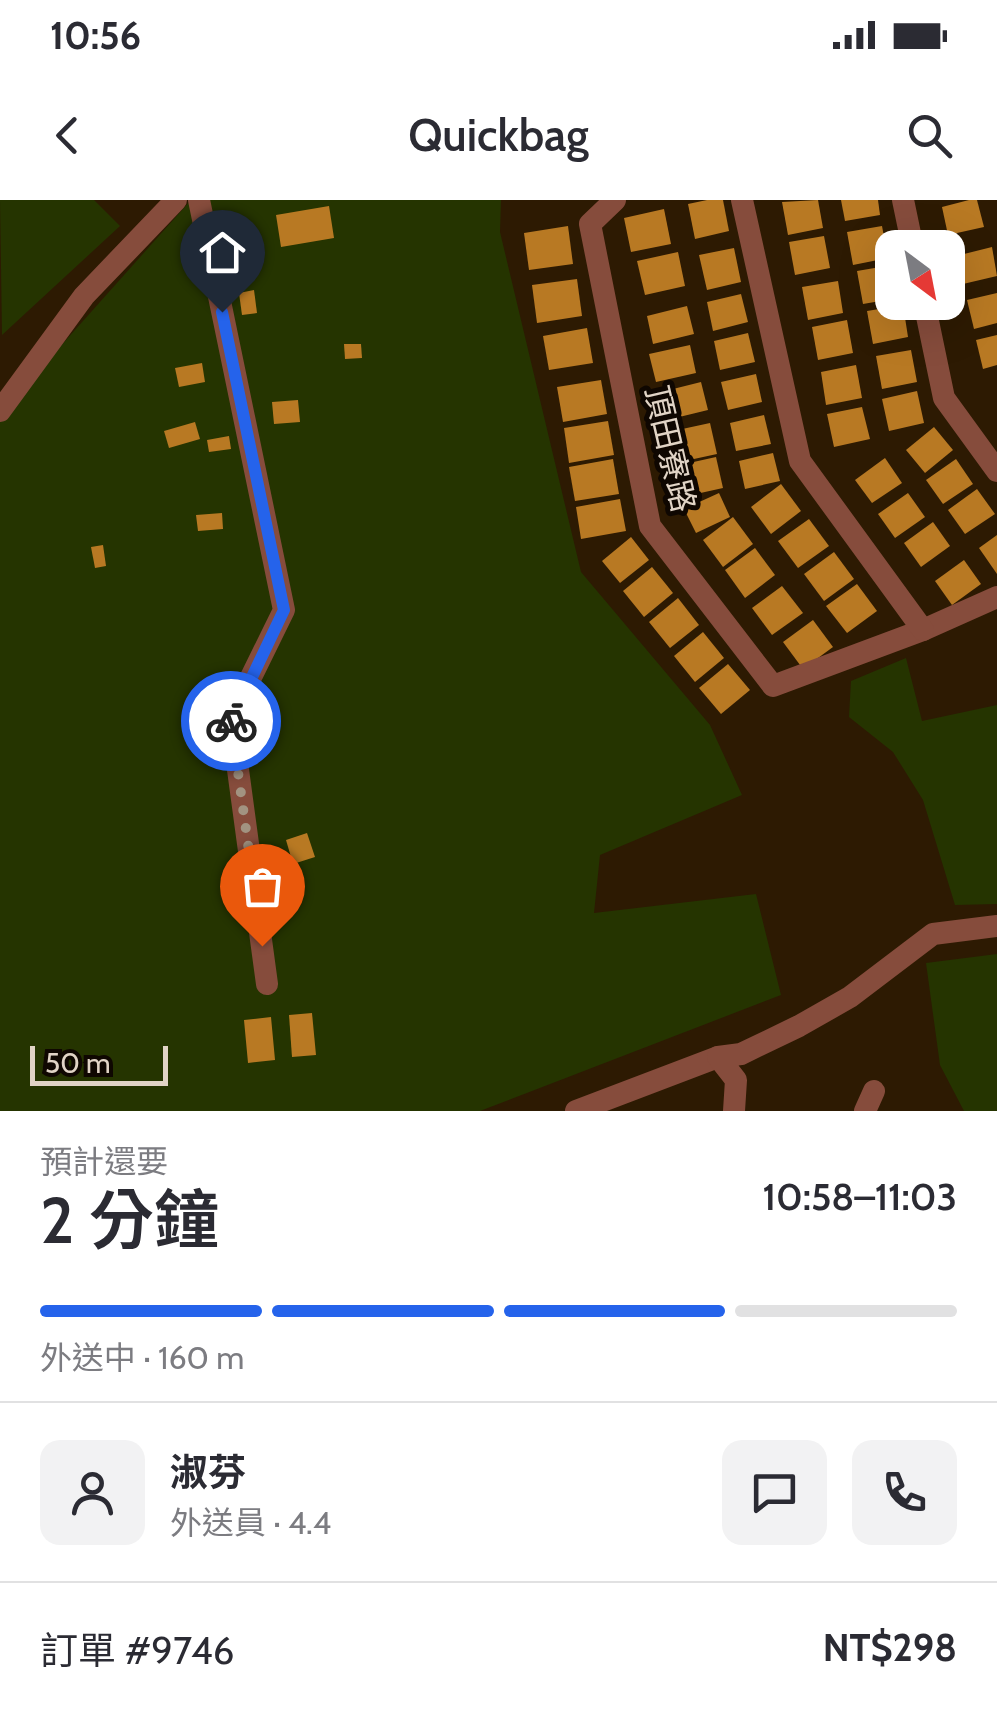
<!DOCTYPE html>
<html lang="zh-TW">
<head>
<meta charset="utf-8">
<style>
	body { margin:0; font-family:Cabin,"Noto Sans TC",sans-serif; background:#f2f2f3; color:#2b2b33; height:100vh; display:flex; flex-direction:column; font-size:38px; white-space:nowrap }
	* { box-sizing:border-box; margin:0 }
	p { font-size:32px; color:#7c7c81 }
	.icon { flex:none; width:55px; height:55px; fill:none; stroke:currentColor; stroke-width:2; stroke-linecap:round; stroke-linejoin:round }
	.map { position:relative; height:911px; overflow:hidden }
	.panel { display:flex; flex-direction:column; background:#fff; flex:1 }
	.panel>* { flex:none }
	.needle { width:65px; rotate:148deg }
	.controls { position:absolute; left:875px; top:30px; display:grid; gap:20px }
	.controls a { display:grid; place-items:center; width:90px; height:90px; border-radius:20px; background:#fff; box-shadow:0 10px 40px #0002; font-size:50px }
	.scale { position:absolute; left:30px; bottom:25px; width:138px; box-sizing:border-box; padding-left:10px; border:5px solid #e1d4c6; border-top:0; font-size:28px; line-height:35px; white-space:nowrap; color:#e1d4c6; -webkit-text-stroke:8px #0f0701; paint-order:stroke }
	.pin { position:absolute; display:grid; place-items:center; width:85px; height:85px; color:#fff; margin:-102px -42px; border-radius:50% 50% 50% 0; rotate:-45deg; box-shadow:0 0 10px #0007 }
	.pin .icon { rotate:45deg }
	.courier { position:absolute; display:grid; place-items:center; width:100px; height:100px; margin:-50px; border:8px solid #2563eb; border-radius:50%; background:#fff; color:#222; box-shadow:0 2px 12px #0007 }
	.headline em { font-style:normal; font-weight:600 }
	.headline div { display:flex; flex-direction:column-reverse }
	.headline { display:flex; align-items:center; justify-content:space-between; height:170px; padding:0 40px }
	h1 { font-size:65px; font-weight:600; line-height:75px }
	.bar { display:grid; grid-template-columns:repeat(4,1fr); gap:15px 10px; align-content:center; height:120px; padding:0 40px }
	.bar i { height:12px; border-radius:8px; background:#e1e1e2 }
	.bar .active { background:#2563eb }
	.bar p { grid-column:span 4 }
	.line { display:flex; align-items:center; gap:25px; padding:0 40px; border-top:2px solid #e1e1e2 }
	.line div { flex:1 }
	.round { display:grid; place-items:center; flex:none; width:105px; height:105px; border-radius:20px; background:#f2f2f3 }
	.status { display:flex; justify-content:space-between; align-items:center; height:70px; padding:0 50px; background:#fff; direction:ltr }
	.status svg { height:28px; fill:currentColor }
	header { display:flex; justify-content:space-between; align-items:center; height:130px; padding:0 40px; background:#fff; font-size:45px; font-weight:600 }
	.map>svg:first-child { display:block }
	.green { fill:#253400 }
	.building { fill:#b87923 }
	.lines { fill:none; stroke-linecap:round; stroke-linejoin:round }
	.minor { stroke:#864c3c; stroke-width:22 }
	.done { stroke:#a29381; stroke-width:10; stroke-dasharray:0 18 }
	.route { stroke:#2563eb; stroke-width:12 }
	.labels { text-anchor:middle; stroke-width:10; stroke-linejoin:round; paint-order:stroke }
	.street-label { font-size:32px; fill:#e1d4c6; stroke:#0f0701 }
</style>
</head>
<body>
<div class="status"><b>10:56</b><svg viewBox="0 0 49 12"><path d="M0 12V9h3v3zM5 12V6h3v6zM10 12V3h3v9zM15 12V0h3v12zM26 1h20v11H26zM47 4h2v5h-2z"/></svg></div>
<header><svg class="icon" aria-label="back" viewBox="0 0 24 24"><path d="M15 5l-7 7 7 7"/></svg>Quickbag<svg class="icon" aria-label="search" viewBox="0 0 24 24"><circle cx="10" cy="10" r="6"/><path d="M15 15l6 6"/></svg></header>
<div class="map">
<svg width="997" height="911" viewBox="0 0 997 911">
	<rect width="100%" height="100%" fill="#2d1a02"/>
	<!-- green -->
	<g class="green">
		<path d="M0,0H94L120,26L2,135Z"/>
		<path d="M191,0H501L500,32L581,372L710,525L742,595L600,655L594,713L756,694L781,795L480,911H0V214Z"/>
		<path d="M906,458L922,521L997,505V704L955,705L923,600L893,552L849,517L851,481Z"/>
		<path d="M997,754V911H964L940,865L926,763Z"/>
	</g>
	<!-- building -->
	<g class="building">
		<path d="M707,0H723L729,31L695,39L688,4Z"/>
		<path d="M818,0L823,28L788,35L782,2Z"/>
		<path d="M841,0H878L880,15L845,21Z"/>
		<path d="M969,0H977L984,27L948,35L942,7Z"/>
		<path d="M329,6L334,38L281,47L276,15Z"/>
		<path d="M664,9L671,44L631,52L624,18Z"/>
		<path d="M568,26L573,64L529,70L524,33Z"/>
		<path d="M882,26L888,58L853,65L847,32Z"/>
		<path d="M824,36L830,68L795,75L789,42Z"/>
		<path d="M992,47L997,76L963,84L956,56Z"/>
		<path d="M734,48L741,82L707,90L699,55Z"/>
		<path d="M678,52L685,86L645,95L637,61Z"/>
		<path d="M892,65V99L863,104L857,71Z"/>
		<path d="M577,79L582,116L537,123L532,85Z"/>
		<path d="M838,81L843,113L808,120L802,87Z"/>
		<path d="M254,90L257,113L242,115L239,93Z"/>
		<path d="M997,93V123L974,129L967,100Z"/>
		<path d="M741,94L748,122L713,131L707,102Z"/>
		<path d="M903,105L908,137L873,144L867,111Z"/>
		<path d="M687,106L694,134L653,144L647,116Z"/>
		<path d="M847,120L853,153L818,160L812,127Z"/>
		<path d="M587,128L593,163L549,170L543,136Z"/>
		<path d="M748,133L755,162L720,170L714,141Z"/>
		<path d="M997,135V165L983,169L976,140Z"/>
		<path d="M344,144H361L362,158L345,159Z"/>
		<path d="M690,145L696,173L656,182L649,154Z"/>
		<path d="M911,150L917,182L882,189L876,156Z"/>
		<path d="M202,163L205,182L179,187L175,168Z"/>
		<path d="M856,165L862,198L826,205L821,172Z"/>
		<path d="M756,174L762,202L728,210L721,182Z"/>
		<path d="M601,180L607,214L563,222L557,187Z"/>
		<path d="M701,182L708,210L667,220L661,192Z"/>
		<path d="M917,191L924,223L889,231L882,199Z"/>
		<path d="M298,200L300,222L274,224L272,202Z"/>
		<path d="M862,207L870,239L834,247L827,214Z"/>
		<path d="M764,215L771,244L736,251L730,223Z"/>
		<path d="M608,221L614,255L569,263L564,228Z"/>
		<path d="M195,222L200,239L169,248L164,231Z"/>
		<path d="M710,223L717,254L680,262L673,231Z"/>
		<path d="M934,227L953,250L925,273L906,250Z"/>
		<path d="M229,236L231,249L209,252L207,240Z"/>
		<path d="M773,253L780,281L745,289L739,261Z"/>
		<path d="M716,257L723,288L687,296L680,265Z"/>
		<path d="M885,258L902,283L872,303L855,280Z"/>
		<path d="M613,259L619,294L575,301L569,267Z"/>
		<path d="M956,259L973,284L943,304L926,280Z"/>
		<path d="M781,284L801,311L771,334L751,307Z"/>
		<path d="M977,289L995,314L965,334L948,310Z"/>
		<path d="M719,293L730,317L696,333L684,309Z"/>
		<path d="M908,293L925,317L895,338L878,314Z"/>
		<path d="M620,299L626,331L581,339L576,307Z"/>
		<path d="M222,313L223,329L198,331L196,315Z"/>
		<path d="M733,317L753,344L723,367L703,340Z"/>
		<path d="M809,319L829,346L798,368L778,341Z"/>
		<path d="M933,322L950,346L921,367L904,343Z"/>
		<path d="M997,335V374L979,348Z"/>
		<path d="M631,337L649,360L620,383L602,361Z"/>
		<path d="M103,345L106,366L95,368L91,347Z"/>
		<path d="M755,348L775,375L745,398L725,370Z"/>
		<path d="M834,352L854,379L824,401L804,374Z"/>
		<path d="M964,360L981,384L952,405L935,381Z"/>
		<path d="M652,367L673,393L644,417L623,391Z"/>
		<path d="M857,384L877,411L847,433L826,406Z"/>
		<path d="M782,386L803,413L772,435L752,408Z"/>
		<path d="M678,398L699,425L670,448L649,422Z"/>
		<path d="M813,420L833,447L803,469L783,442Z"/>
		<path d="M703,432L724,458L695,482L674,456Z"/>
		<path d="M728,464L750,490L721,514L699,488Z"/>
		<path d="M307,633L315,657L293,664L286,640Z"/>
		<path d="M312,813L316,855L292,857L289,815Z"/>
		<path d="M271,817L275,860L248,863L244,820Z"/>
	</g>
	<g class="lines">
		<!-- minor -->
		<g class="minor">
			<path d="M199,0L284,410L231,518L267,784"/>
			<path d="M615,0L590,24L650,326L773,486L923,430L997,397"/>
			<path d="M742,0L800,261L923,430"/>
			<path d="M903,0L913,48"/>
			<path d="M924,102L944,198L997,271"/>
			<path d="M0,211L84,96L176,0"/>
			<path d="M576,911L718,857"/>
			<path d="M734,911L736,880L718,857L741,854L799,826L850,797L933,734L997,726"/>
			<path d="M865,911L874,891"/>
		</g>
	</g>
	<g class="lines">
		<!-- done -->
		<path class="done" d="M231,521L262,746"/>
		<!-- route -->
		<path class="route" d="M222,112L284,410L231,521"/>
	</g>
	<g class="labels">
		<!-- street labels -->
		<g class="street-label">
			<text transform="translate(670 249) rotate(77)" y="11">頂田寮路</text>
		</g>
	</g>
</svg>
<div class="controls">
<a><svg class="needle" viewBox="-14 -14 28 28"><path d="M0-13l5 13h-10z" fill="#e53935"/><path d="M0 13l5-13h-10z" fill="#7c7c81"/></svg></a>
</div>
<div class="scale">50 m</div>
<div class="pin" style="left:262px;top:746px;background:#ea580c"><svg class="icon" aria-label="bag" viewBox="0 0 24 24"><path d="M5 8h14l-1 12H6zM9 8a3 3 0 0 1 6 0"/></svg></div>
<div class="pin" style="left:222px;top:112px;background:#1f2937"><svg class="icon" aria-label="home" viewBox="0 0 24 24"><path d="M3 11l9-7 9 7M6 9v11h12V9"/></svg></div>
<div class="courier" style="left:231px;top:521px"><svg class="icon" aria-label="bike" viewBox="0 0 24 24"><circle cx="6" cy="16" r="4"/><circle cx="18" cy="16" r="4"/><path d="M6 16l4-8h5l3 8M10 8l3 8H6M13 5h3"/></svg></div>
</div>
<section class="panel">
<div class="headline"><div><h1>2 分鐘</h1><p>預計還要</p></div><em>10:58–11:03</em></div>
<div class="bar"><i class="active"></i><i class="active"></i><i class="active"></i><i></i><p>外送中 · 160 m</p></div>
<div class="line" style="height:180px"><a class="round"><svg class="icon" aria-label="person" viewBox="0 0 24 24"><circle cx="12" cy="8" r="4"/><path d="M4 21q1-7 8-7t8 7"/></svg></a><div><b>淑芬</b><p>外送員 · 4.4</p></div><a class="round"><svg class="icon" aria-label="chat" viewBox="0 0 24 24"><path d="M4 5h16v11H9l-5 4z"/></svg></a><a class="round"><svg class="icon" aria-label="phone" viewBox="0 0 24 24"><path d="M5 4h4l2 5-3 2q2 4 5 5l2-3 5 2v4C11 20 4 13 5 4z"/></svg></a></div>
<div class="line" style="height:130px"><div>訂單 #9746</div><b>NT$298</b></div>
</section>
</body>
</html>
